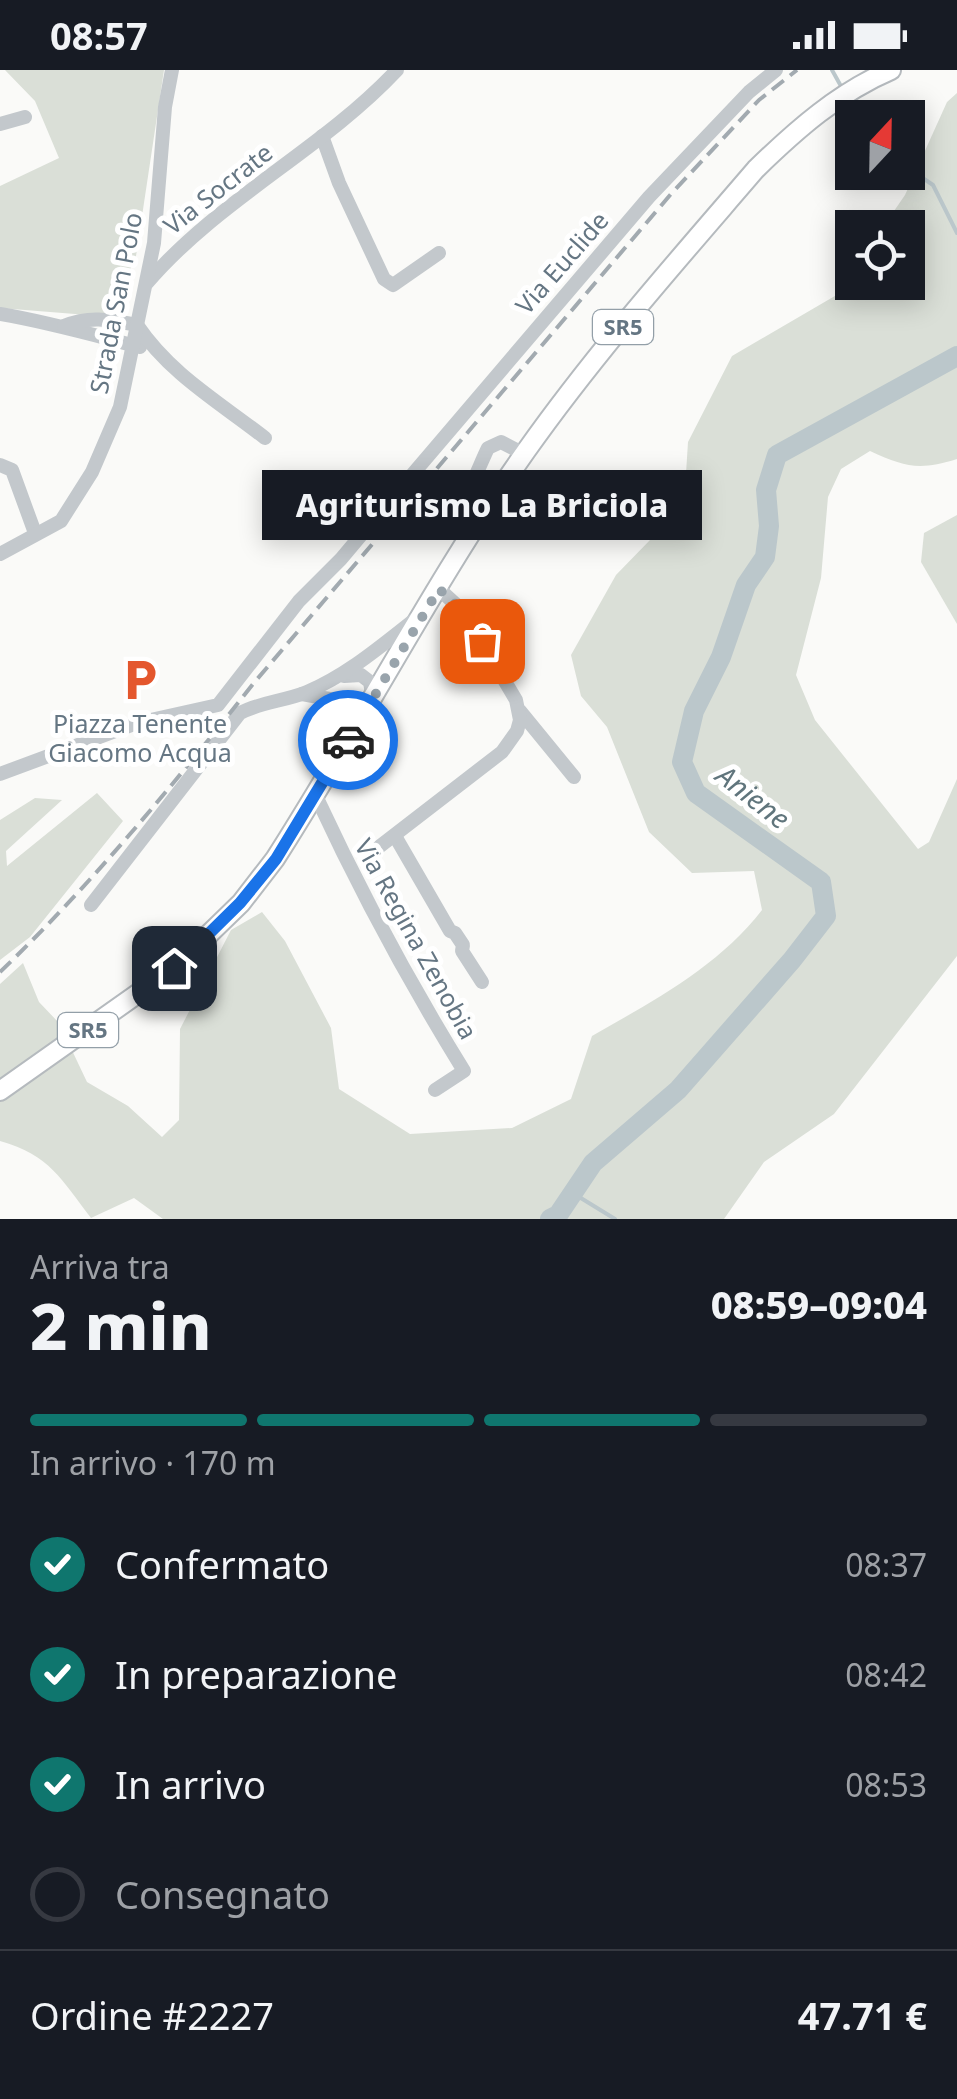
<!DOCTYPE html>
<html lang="it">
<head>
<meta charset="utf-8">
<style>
	body { margin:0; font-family:"Noto Sans",sans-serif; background:#242831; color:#f1f3f6; height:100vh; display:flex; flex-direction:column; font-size:38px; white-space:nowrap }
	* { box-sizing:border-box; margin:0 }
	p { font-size:32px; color:#9ea1a6 }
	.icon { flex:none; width:55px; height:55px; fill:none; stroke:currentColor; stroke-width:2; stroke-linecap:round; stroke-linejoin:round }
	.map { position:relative; height:1149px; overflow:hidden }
	.details { display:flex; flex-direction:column; background:#171b24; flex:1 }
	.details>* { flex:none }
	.needle { width:65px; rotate:22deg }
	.buttons { position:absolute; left:835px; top:30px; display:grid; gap:20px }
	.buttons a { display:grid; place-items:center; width:90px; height:90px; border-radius:0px; background:#171b24; box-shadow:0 5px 25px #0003; font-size:50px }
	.pin { position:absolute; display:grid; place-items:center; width:85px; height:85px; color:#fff; margin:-42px; border-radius:20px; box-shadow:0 5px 15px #0006 }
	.courier { position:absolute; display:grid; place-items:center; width:100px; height:100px; margin:-50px; border:8px solid #1a73e8; border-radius:50%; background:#fff; color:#222; box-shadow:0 2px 12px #0007 }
	.bubble { position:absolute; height:70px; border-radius:0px; background:#171b24; box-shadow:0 5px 25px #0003; font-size:32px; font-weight:800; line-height:70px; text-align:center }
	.headline em { font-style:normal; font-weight:800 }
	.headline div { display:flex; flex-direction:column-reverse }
	.headline { display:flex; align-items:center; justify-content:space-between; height:170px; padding:0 30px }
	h1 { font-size:65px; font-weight:800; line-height:75px }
	.bar { display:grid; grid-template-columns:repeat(4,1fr); gap:15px 10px; align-content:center; height:120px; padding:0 30px }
	.bar i { height:12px; border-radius:8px; background:#363941 }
	.bar .selected { background:#0f766e }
	.bar p { grid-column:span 4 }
	.line { display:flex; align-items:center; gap:25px; padding:0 30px; border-top:2px solid #363941 }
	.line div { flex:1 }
	ol { padding:0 30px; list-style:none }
	li { display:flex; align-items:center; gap:30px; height:110px }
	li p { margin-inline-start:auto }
	li .icon { padding:10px; border-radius:50%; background:#0f766e; color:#fff; stroke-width:4 }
	li:last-child { color:#9ea1a6 }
	li i { width:55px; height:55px; border:5px solid #363941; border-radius:50% }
	.status { display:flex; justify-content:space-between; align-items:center; height:70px; padding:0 50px; background:#171b24; direction:ltr }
	.status svg { height:28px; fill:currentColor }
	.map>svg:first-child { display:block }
	.green { fill:#dadfd7 }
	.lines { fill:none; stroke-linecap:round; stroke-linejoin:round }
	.stream { stroke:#bbc7cb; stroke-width:4 }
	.river { stroke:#bbc7cb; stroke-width:20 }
	.major-casing { stroke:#b5babe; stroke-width:22 }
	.minor { stroke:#c3c8cc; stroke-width:14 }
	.major { stroke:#fff; stroke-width:18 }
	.rail { stroke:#a2aab0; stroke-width:4; stroke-dasharray:15 8; stroke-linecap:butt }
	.minor-bridge { stroke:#c3c8cc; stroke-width:14 }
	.done { stroke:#99a4ac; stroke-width:10; stroke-dasharray:0 18 }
	.route { stroke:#1a73e8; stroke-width:12 }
	.labels { text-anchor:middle; stroke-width:10; stroke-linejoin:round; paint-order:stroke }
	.shield { fill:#fff; stroke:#939fa8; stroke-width:2.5 }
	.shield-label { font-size:22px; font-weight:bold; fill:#657683 }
	.street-label { font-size:25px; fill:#657683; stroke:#fff }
	.poi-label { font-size:25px; fill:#657683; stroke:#fff }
	.water-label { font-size:28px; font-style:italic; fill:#60757c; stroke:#fff }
</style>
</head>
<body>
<div class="status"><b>08:57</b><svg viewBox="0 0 49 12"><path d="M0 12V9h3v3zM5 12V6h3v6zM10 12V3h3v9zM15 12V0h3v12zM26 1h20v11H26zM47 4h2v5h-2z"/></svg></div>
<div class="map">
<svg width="957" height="1149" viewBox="0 0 957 1149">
	<rect width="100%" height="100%" fill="#fafaf8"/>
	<!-- green -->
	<g class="green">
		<path d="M5,0H164L136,186L130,200L125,248L0,238V116L59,88L35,31Z"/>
		<path d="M957,23V389C919,401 905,397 870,381L841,399L828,427L821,508L796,605L815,650L918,779L929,772L957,709V886L834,1044L764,1092L724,1149H163L134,1128L91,1148C61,1109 50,1085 0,1071V914L23,893L39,932L59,953L87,1012L128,1036L162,1067L179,1050L180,959L231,860L262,842L285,871L331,958L339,1019L410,1064L512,1058L571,1029L592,966C653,931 718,897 762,840L754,801L692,803L649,762L607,657L581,626L571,585L616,505L684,435L688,372L732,286L840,223L852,204V212H908V158L883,157L905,125L947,32Z"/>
		<path d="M957,445V554L921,492L924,463Z"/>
		<path d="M97,723L123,751L30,867L0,890V750L35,728L62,730L6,781L7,796Z"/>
	</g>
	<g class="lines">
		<!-- stream -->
		<g class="stream">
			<path d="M832,0L842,18"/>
			<path d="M849,30L860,48"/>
			<path d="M908,98L933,115L957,163"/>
			<path d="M571,1122L615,1149"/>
		</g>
		<!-- river -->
		<path class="river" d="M550,1149L558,1145L593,1093L678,1020L792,890L826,846L821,812L696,723L682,692L694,641L721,587L746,515L765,487L769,456L766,420L777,385L957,286"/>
		<!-- major casing -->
		<g class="major-casing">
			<path id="major" d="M0,1021L174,898L241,833L275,789C361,655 434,511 526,381C596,282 677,191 756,99C796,60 839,22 891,0"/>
		</g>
		<!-- minor -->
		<g class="minor">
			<path d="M0,54L25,47"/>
			<path d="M322,66L339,113L384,209L393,215L439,183"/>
			<path d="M147,213C219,129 322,80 397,0"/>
			<path d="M0,244C48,252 93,265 140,277"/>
			<path d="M64,256C90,245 111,250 137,255C170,304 219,332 265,368"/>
			<path d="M0,395L12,400L35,463"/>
			<path d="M394,426L649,127L749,22L776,0"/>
			<path d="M418,445L434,454C464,445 475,404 488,378L501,372L524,384"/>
			<path d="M0,484L61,451L92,402L120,337L154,173L165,37L172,0"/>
			<path d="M302,624L335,630L373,629L370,612L361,605L344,606"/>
			<path d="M326,630L345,653L346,674"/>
			<path d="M520,641L574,707"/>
			<path d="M0,704L137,653L218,635L299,531L341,489L394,426L399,430"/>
			<path d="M316,726C360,821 409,912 464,1001L435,1020"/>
			<path d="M395,766L450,861L455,863L463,875L462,881L482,912"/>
			<path d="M375,780L502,682L517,661L520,650L516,630L464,542L439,519"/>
			<path d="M91,835L240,643C261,632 285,631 307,622C349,604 382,575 418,547"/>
		</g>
		<!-- major -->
		<use href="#major" class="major"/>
		<!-- rail -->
		<path class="rail" d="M0,902C92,814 174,714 253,614L671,124L759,30L797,0"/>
		<!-- minor-bridge -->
		<path class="minor-bridge" d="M399,430L418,445"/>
	</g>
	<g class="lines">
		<!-- done -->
		<path class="done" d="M348,670L439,519L464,542L482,571"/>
		<!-- route -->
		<path class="route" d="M174,898L240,833L276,789L348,670"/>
	</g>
	<!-- icons -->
	<defs>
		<g id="parking-bare" transform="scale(3.45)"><path d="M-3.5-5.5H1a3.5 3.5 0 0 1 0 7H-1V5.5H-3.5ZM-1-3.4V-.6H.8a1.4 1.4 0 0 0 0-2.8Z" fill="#e4572e" stroke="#fff" stroke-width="2.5" paint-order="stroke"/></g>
	</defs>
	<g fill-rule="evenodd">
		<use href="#parking-bare" x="140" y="610"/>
	</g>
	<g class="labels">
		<!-- shield labels -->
		<g class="shield">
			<rect x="593" y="240" width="60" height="34" rx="8"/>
			<rect x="58" y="943" width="60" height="34" rx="8"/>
		</g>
		<g class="shield-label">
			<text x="623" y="265">SR5</text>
			<text x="88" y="968">SR5</text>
		</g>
		<!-- street labels -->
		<g class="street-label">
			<text transform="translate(218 119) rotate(-38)" y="9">Via Socrate</text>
			<text transform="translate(562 193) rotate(-49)" y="9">Via Euclide</text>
			<text transform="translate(116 233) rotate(-79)" y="9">Strada San Polo</text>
			<text transform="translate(416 869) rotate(61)" y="9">Via Regina Zenobia</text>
		</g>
		<!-- poi labels -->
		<g class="poi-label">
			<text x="140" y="663">Piazza Tenente<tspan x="140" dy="29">Giacomo Acqua</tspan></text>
		</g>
		<!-- water labels -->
		<g class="water-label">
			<text transform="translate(753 727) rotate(38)" y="10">Aniene</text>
		</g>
	</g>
</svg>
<div class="buttons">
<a><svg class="needle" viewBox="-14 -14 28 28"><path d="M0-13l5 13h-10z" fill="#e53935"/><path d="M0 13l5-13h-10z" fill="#9ea1a6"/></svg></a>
<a><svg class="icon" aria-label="locate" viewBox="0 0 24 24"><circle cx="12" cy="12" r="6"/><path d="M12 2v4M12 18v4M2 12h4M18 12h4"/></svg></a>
</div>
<div class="pin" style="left:482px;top:571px;background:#ea580c"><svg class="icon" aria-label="bag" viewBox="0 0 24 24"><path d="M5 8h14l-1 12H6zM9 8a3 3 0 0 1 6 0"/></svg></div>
<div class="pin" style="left:174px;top:898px;background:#1f2937"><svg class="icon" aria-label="home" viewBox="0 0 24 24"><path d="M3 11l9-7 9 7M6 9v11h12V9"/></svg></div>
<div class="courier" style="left:348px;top:670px"><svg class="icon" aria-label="car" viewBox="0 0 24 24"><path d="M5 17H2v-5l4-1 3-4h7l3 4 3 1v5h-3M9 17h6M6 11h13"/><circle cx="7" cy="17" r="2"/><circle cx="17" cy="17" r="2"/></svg></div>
<div class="bubble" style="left:262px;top:400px;width:440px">Agriturismo La Briciola</div>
</div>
<section class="details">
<div class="headline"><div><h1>2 min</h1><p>Arriva tra</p></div><em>08:59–09:04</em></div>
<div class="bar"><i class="selected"></i><i class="selected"></i><i class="selected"></i><i></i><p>In arrivo · 170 m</p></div>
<ol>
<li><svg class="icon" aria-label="check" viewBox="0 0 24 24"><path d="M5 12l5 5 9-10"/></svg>Confermato<p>08:37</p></li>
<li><svg class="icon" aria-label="check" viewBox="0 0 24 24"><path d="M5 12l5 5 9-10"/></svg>In preparazione<p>08:42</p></li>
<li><svg class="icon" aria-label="check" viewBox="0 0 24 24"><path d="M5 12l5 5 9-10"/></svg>In arrivo<p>08:53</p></li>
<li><i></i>Consegnato</li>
</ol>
<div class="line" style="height:130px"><div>Ordine #2227</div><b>47.71 €</b></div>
</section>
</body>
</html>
